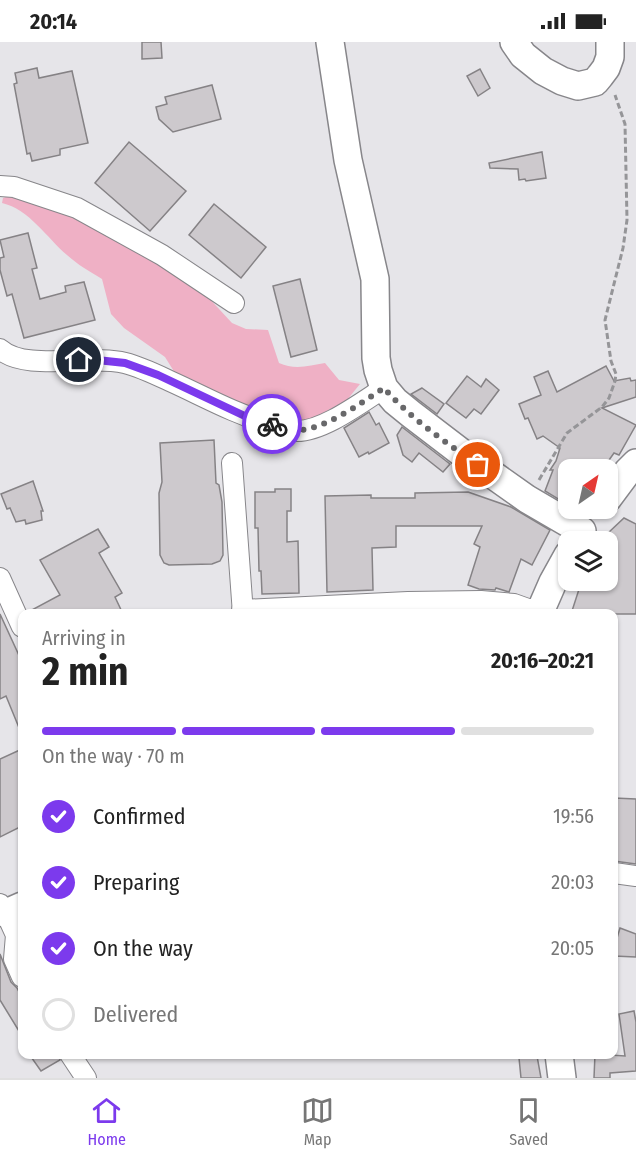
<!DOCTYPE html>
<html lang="en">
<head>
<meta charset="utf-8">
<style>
	body { margin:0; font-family:"Fira Sans Condensed",sans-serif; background:#f2f2f2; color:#222; height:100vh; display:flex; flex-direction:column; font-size:22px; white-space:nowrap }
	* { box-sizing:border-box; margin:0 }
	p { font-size:20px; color:#767676 }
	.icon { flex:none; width:33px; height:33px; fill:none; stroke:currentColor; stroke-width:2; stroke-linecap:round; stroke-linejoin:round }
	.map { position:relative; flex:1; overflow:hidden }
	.details { position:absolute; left:18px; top:567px; width:600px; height:450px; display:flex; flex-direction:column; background:#fff; border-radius:12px; box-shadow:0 2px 4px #0004 }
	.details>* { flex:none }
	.needle { width:39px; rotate:34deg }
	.controls { position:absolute; left:558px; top:417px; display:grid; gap:12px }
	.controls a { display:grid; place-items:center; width:60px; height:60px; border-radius:12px; background:#fff; box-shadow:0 2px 4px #0004; font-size:30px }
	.pin { position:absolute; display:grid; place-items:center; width:51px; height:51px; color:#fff; margin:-26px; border:3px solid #fff; border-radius:50%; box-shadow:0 2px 6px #0007 }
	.courier { position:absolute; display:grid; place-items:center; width:60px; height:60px; margin:-30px; border:4px solid #7c3aed; border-radius:50%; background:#fff; color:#222; box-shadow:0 2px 8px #0007 }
	.head em { font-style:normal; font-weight:700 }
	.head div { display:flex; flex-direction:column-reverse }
	.head { display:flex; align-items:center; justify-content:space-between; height:102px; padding:0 24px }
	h1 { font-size:39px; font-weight:700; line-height:45px }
	.bar { display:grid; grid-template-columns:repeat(4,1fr); gap:9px 6px; align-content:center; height:72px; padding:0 24px }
	.bar i { height:8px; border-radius:4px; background:#e0e0e0 }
	.bar .current { background:#7c3aed }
	.bar p { grid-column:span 4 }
	ol { padding:0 24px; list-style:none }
	li { display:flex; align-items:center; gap:18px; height:66px }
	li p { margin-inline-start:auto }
	li .icon { padding:6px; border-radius:50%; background:#7c3aed; color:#fff; stroke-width:4 }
	li:last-child { color:#767676 }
	li i { width:33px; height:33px; border:3px solid #e0e0e0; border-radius:50% }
	.status { display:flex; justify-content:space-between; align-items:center; height:42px; padding:0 30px; background:#fff; direction:ltr }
	.status svg { height:16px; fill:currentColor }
	.dock { display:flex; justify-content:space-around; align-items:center; height:84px; border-top:2px solid #e0e0e0; background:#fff; font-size:16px; color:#767676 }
	.dock a { display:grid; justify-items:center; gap:3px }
	.dock .current { color:#7c3aed }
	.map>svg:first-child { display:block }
	.green { fill:#efb0c5 }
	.building { fill:#cdc9cd; stroke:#858285; stroke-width:1.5 }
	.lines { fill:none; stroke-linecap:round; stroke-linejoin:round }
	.street-casing { stroke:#87868a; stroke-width:22 }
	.secondary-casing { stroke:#87868a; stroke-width:30 }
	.path { stroke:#959598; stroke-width:3; stroke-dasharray:6 3; stroke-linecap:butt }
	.street { stroke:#fff; stroke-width:20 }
	.secondary { stroke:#fff; stroke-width:27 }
	.done { stroke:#68686a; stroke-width:6; stroke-dasharray:0 10.8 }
	.route { stroke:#7c3aed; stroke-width:8 }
</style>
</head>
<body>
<div class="status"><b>20:14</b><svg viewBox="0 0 49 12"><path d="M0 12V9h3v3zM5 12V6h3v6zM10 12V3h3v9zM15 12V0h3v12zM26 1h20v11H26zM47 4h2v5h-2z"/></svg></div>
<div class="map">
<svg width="636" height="1036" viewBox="0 0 636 1036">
	<rect width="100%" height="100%" fill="#e6e5e9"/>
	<!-- green -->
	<path class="green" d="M11,153L61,169L129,202L207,254L232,281L246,287L268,288L279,321C294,328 309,324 325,321L339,338L360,342L347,358L314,376L299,379H283L266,374L175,331L165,315L124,286L111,272L102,237C89,229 78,223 67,213C47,196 29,167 2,161L3,156Z"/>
	<!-- building -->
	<g class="building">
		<path d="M142,0H161L162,16L142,17Z"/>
		<path d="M37,26L39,36L72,29L88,101L60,107V113L32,119L30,111L27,112L14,42L17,41L15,31Z"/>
		<path d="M480,27L490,46L478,54L467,34Z"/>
		<path d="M212,43L221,77L173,90L159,77L156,65L167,62L165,55Z"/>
		<path d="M129,100L186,149L150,189L95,141Z"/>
		<path d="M542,110L546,136L526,139L525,137L519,138L518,127L490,126L489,121Z"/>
		<path d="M214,162L266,205L241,236L189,193Z"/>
		<path d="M28,191L37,226L32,227L40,257L66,250L65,244L84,240L95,278L24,296L12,252L7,254L0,228V216L4,215L0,198Z"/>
		<path d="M300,237L317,308L291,315L273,244Z"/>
		<path d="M606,324L614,339L630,336L631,339L636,338V355L602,366L636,383L619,413L614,411L602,428H568V463L545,449L553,428H550L556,419L560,406L543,394L537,397L528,376L525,377L519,362L541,353L534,335L548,329L557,350Z"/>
		<path d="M467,334L481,345L486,337L499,348L481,372L474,367L466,376L446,361Z"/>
		<path d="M422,346L444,362L437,372L411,352Z"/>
		<path d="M369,370L376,383L379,381L389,401L369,412L368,410L359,415L344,386Z"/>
		<path d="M402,385L450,422L443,430L419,411L412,420L403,413L397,393Z"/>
		<path d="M214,398L216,441L219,443L222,460L223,513L220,519L212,522L169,523L164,521L160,513L159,451L162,440L160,401Z"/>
		<path d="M33,439L43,469H41L42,478L26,482L25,478L16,480L10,466L7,467L1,452Z"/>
		<path d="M275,447H291V469H287V500L298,499L299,551L262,552L261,529H259L258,486H255V450H275Z"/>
		<path d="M468,450L511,465L550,488L532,523L521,517L509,550L496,546L495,548L479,547L468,543L480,505L474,502L482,484H396V505L372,506L373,548L327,550L325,454L371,453V456H415V451Z"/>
		<path d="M624,476L636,482V572H571L582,538H608V491Z"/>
		<path d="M98,487L109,505L99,511L122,551L115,555L123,572H29L28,570L60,553L40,518Z"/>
		<path d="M0,572L22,620V693L6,654L0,657Z"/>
		<path d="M22,707V784L0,795V717Z"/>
		<path d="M614,756L636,757V822L614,819Z"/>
		<path d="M620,886L636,892V915L614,914V906Z"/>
		<path d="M0,912L11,940L17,946L22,956V994L0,958Z"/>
		<path d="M634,969L636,980V1029L610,1031V1036H594L595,1012L625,1014L619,972Z"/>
		<path d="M29,1012H58L60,1018L41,1029Z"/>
		<path d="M537,1014L541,1036H521L519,1016Z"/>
	</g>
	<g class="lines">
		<!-- street casing -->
		<g class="street-casing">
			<g id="street">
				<path d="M0,144L14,145L77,166L162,213L234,261"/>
				<path d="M0,307C25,330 91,312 125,321C141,325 157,333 172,340C203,354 235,372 268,381C277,383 286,388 295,389C321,391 362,360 384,346"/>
				<path d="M232,421L243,572"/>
				<path d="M0,536L22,585"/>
				<path d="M242,568L408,560L481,559L514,562L528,567H540"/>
				<path d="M614,831L636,834"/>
				<path d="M0,862L6,871L16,893L14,917L22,935"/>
				<path d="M70,1012L86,1036"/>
			</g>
		</g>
		<!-- secondary casing -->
		<g class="secondary-casing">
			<g id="secondary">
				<path d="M330,0L348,118L375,237L376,316L378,328L384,346L395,359L411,372L462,411L527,457L582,489"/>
				<path d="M514,0L523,13L543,29L562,39L578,44L595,40L600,34L606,26L610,15V0"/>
				<path d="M608,456L628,429L636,421"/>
				<path d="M539,572L553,540L568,513"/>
				<path d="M0,870L6,871L22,864"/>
				<path d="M559,1012L562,1036"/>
			</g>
		</g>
		<!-- path -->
		<path class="path" d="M539,438L567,391L602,365L609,356L615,339L616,332L611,319L605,278L623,206L627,178L625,82L615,53"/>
		<!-- street -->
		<use href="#street" class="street"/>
		<!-- secondary -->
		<use href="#secondary" class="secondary"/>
	</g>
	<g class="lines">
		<!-- done -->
		<path class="done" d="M272,382C280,384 288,388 295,388C322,390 362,360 384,346C410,376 445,400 478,423"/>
		<!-- route -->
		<path class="route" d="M79,318H97L125,321L158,333L249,376L272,382"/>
	</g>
</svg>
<div class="controls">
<a><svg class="needle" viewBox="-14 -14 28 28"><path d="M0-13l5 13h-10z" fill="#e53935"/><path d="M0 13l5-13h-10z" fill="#767676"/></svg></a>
<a><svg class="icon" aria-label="layers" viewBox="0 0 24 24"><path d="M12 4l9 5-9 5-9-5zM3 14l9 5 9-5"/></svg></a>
</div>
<div class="pin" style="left:478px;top:423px;background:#ea580c"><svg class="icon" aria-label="bag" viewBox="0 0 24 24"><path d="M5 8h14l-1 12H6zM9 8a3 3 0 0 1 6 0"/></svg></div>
<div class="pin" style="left:79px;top:318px;background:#1f2937"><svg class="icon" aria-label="home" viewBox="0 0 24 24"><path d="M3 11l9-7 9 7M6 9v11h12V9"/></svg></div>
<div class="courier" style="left:272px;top:382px"><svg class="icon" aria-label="bike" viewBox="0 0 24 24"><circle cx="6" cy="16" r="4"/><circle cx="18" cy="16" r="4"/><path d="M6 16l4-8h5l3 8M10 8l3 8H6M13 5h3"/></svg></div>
<section class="details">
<div class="head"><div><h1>2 min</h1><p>Arriving in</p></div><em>20:16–20:21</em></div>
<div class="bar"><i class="current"></i><i class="current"></i><i class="current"></i><i></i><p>On the way · 70 m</p></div>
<ol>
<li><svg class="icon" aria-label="check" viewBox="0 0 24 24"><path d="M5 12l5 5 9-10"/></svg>Confirmed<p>19:56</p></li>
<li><svg class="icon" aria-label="check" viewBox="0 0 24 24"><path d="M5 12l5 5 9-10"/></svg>Preparing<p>20:03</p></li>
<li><svg class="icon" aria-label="check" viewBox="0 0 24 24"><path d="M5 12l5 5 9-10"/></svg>On the way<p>20:05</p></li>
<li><i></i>Delivered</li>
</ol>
</section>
</div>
<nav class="dock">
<a class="current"><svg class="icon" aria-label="home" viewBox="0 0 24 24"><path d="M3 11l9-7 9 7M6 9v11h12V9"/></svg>Home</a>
<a><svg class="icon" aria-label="map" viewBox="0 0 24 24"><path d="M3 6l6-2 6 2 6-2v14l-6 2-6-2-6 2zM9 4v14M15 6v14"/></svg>Map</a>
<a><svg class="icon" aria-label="saved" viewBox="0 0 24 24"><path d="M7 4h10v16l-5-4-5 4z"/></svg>Saved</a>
</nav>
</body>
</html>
